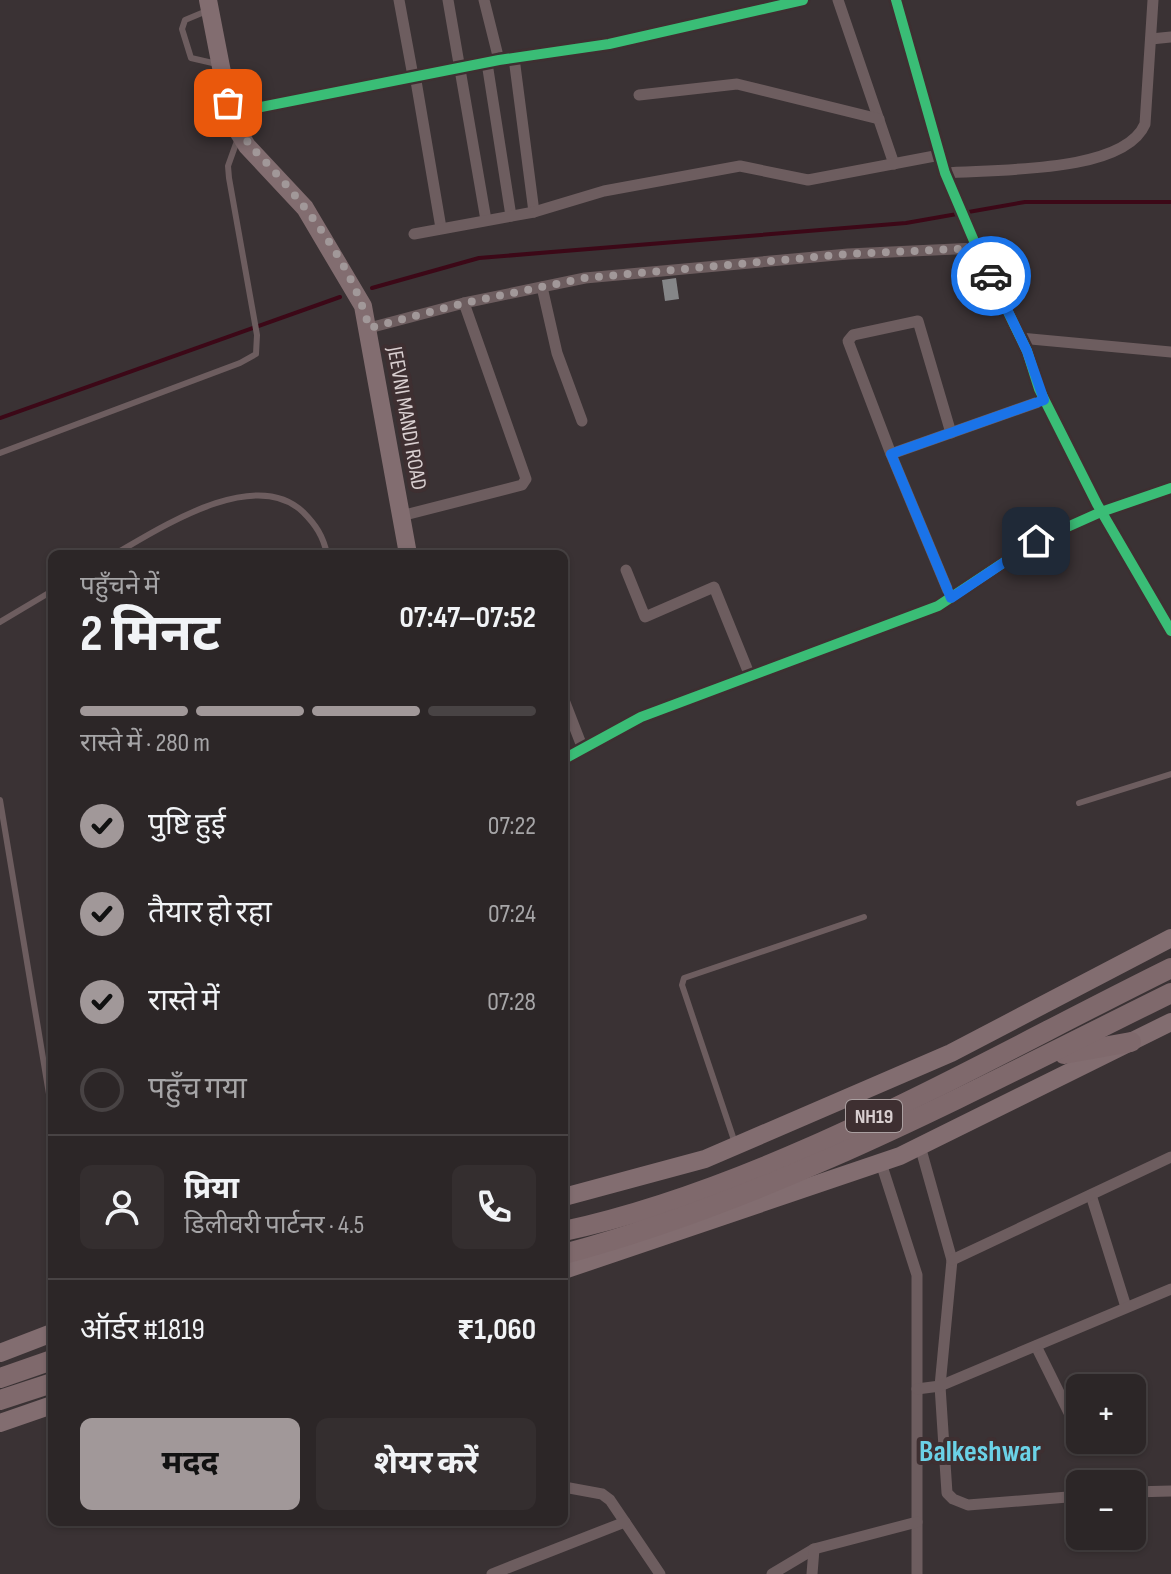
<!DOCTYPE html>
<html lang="hi">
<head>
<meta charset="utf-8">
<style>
	body { margin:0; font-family:"Sofia Sans Condensed","Noto Sans Devanagari",sans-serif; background:#342e2f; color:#f1f3f6; height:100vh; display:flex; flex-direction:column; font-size:30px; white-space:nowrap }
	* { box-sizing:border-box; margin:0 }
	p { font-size:26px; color:#a6a5a7 }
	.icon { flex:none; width:44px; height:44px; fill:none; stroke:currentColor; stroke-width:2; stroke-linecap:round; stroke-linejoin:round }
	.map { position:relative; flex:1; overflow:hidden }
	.panel { position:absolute; left:48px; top:550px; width:520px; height:976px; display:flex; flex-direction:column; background:#2c2627; border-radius:12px; box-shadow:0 2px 6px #0004,0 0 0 2px #484344 }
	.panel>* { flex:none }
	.buttons { position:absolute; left:1066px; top:1374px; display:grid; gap:16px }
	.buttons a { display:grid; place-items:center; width:80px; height:80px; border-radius:12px; background:#2c2627; box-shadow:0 2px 6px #0004,0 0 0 2px #484344; font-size:40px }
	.pin { position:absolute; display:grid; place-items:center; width:68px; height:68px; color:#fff; margin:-34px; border-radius:16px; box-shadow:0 4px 12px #0006 }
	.courier { position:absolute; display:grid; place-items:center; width:80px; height:80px; margin:-40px; border:6px solid #1a73e8; border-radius:50%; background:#fff; color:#222; box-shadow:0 2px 10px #0007 }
	.headline em { font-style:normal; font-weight:700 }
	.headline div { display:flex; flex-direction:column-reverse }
	.headline { display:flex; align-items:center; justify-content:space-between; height:136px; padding:0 32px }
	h1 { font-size:52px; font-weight:700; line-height:60px }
	.bar { display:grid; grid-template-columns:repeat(4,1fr); gap:12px 8px; align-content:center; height:96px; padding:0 32px }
	.bar i { height:10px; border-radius:6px; background:#484344 }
	.bar .on { background:#a19899 }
	.bar p { grid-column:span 4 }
	.line { display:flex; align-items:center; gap:20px; padding:0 32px; border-top:2px solid #484344 }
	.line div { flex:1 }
	.round { display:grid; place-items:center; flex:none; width:84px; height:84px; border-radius:12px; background:#342e2f }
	ol { padding:0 32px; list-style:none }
	li { display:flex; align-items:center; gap:24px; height:88px }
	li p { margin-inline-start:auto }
	li .icon { padding:8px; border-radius:50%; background:#a19899; color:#111; stroke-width:4 }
	li:last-child { color:#a6a5a7 }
	li i { width:44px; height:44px; border:4px solid #484344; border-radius:50% }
	.cta { display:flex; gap:16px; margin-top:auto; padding:16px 32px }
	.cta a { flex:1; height:92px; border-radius:12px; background:#a19899; color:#111; font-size:32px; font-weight:700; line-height:92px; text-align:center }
	.cta a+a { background:#342e2f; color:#f1f3f6 }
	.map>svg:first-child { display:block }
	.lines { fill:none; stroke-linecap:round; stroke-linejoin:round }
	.stream { stroke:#3c0817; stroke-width:4 }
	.building { fill:#858688 }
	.lane { stroke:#6d5d5f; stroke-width:6 }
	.street { stroke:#6d5d5f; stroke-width:11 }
	.primary { stroke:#826d70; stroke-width:18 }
	.highway { stroke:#7f696c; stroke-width:20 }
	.cycleway-casing { stroke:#3e2f31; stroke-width:15 }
	.cycleway { stroke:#3abd76; stroke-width:10 }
	.done { stroke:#a19899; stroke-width:8; stroke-dasharray:0 14.4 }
	.route { stroke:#1a73e8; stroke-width:10 }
	.labels { text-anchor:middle; stroke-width:8; stroke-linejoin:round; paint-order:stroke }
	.shield { fill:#3e2f31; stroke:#aa9fa0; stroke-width:2 }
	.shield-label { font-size:20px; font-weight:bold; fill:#d9cfd0 }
	.street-label { font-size:22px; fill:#d9cfd0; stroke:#3e2f31 }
	.district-label { font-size:30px; font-weight:bold; fill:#6bd2e7; stroke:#3e2f31 }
</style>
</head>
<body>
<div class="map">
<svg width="1171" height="1574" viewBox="0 0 1171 1574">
	<rect width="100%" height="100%" fill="#3a3234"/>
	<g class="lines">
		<!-- stream -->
		<g class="stream">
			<path d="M372,288L479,258L906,223L1025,202H1171"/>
			<path d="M0,418L340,297"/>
		</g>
	</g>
	<!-- building -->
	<path class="building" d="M676,278L679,299L665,301L662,280Z"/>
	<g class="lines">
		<!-- lane -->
		<g class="lane">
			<path d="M209,10L185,20L182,29L191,58L217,64"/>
			<path d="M0,453L240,363L256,354L257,335L229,178L228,166L238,138"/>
			<path d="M115,554C160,528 255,466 303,512C316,525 323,536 327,554"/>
			<path d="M0,622L52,591"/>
			<path d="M0,800L52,1112"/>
			<path d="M1079,803L1171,774"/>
			<path d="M735,1143L682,985L684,978L864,917"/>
		</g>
		<!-- street -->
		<g class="street">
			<path d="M399,0L413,76"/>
			<path d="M448,0L486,220"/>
			<path d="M484,0L499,60"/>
			<path d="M838,0L894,164"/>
			<path d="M896,0L945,173L977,248L1027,351L1039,389L1097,504L1171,631"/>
			<path d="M1151,39L1171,37"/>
			<path d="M514,58L534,212"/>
			<path d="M487,63L511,216"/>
			<path d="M415,75L441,228"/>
			<path d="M639,95L737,84L879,119"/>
			<path d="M228,103L256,108L499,60L609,44L803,0"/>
			<path d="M945,173C994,169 1124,174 1145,124L1153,0"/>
			<path d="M414,234L534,212L604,191L740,166L808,180L940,155"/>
			<path d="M542,287L557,353L582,421"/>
			<path d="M464,303L585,278L848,254L977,248"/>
			<path d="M369,328L464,303L526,479L522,485L401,516"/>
			<path d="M1020,338L1171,352"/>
			<path d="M891,454L848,341L853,335L918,321L951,433"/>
			<path d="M626,570L645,617L714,587L750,676"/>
			<path d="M951,598L891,454L1044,400"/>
			<path d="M564,700L583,749"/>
			<path d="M564,759L641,717L938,606L1036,541L1101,512L1171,488"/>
			<path d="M920,1146L952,1260L940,1386L947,1493L953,1499L968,1505L1080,1496"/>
			<path d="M881,1163L917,1275V1574"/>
			<path d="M1091,1195L1126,1307"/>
			<path d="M952,1260L1171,1157"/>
			<path d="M1036,1346L1080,1435"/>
			<path d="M917,1389L940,1386L1171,1289"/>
			<path d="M564,1487L602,1494L610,1500L660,1574"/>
			<path d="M1132,1492L1171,1491"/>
			<path d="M492,1574L625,1522"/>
			<path d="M772,1574L814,1549L917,1522"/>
			<path d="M812,1574L814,1549"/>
		</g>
		<!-- primary -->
		<g class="primary">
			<path d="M208,0L228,103L239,133L247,146L305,208L363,306L408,554"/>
			<path d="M564,1197L705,1159L951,1053L1171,938"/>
			<path d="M564,1270L900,1156L1171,1022"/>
			<path d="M0,1353L52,1333"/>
			<path d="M0,1423L52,1405"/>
		</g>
		<!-- highway -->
		<g class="highway">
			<path d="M1064,1054L1131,1042"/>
			<path d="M564,1231C772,1186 980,1062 1171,968"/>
			<path d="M564,1254C777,1197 974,1090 1171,993"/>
			<path d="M0,1378L52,1360"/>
			<path d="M0,1400L52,1383"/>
		</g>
		<!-- cycleway casing -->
		<g class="cycleway-casing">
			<g id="cycleway">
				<path d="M896,0L945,173L977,248L1027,351L1039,389L1097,504L1171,631"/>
				<path d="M228,103L256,108L499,60L609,44L803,0"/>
				<path d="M564,759L641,717L938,606L1036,541L1101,512L1171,488"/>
			</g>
		</g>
		<!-- cycleway -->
		<use href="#cycleway" class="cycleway"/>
	</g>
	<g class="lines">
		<!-- done -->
		<path class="done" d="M228,103C240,141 257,151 281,179C317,220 356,275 369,328L464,303L585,278L848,254L977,248L991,276"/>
		<!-- route -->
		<path class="route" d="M991,276L1027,351L1044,400L891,454L951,598L1036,541"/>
	</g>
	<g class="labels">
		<!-- shield labels -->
		<rect class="shield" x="846" y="1100" width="56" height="32" rx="6"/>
		<g class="shield-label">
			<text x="874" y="1123">NH19</text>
		</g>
		<!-- street labels -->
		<g class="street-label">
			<text transform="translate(408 418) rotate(80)" y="8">JEEVNI MANDI ROAD</text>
		</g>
		<!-- district labels -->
		<g class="district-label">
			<text x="980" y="1461">Balkeshwar</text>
		</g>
	</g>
</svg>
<div class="buttons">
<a>+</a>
<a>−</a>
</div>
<div class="pin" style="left:228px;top:103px;background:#ea580c"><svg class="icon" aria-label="bag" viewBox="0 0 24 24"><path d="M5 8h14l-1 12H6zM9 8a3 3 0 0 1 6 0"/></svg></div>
<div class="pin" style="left:1036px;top:541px;background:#1f2937"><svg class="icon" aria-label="home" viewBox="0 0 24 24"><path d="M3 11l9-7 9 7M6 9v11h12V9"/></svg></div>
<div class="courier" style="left:991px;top:276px"><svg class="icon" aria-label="car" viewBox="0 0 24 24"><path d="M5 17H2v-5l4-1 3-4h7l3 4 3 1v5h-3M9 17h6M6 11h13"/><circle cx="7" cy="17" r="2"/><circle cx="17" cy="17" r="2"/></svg></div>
<section class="panel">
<div class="headline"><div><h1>2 मिनट</h1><p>पहुँचने में</p></div><em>07:47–07:52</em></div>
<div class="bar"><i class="on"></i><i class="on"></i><i class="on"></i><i></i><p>रास्ते में · 280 m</p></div>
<ol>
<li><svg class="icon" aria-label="check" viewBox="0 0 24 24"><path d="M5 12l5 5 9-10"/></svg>पुष्टि हुई<p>07:22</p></li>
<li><svg class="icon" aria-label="check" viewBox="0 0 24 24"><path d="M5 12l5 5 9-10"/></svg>तैयार हो रहा<p>07:24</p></li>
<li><svg class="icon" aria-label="check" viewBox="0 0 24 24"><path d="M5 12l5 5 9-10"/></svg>रास्ते में<p>07:28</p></li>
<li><i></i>पहुँच गया</li>
</ol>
<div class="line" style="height:144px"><a class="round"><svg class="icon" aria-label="person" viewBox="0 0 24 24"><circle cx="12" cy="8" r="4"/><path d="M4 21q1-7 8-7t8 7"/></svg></a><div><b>प्रिया</b><p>डिलीवरी पार्टनर · 4.5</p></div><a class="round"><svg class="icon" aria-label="phone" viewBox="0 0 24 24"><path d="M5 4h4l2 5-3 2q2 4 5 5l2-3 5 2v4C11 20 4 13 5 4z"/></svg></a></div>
<div class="line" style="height:104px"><div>ऑर्डर #1819</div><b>₹1,060</b></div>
<div class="cta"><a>मदद</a><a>शेयर करें</a></div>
</section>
</div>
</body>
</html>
